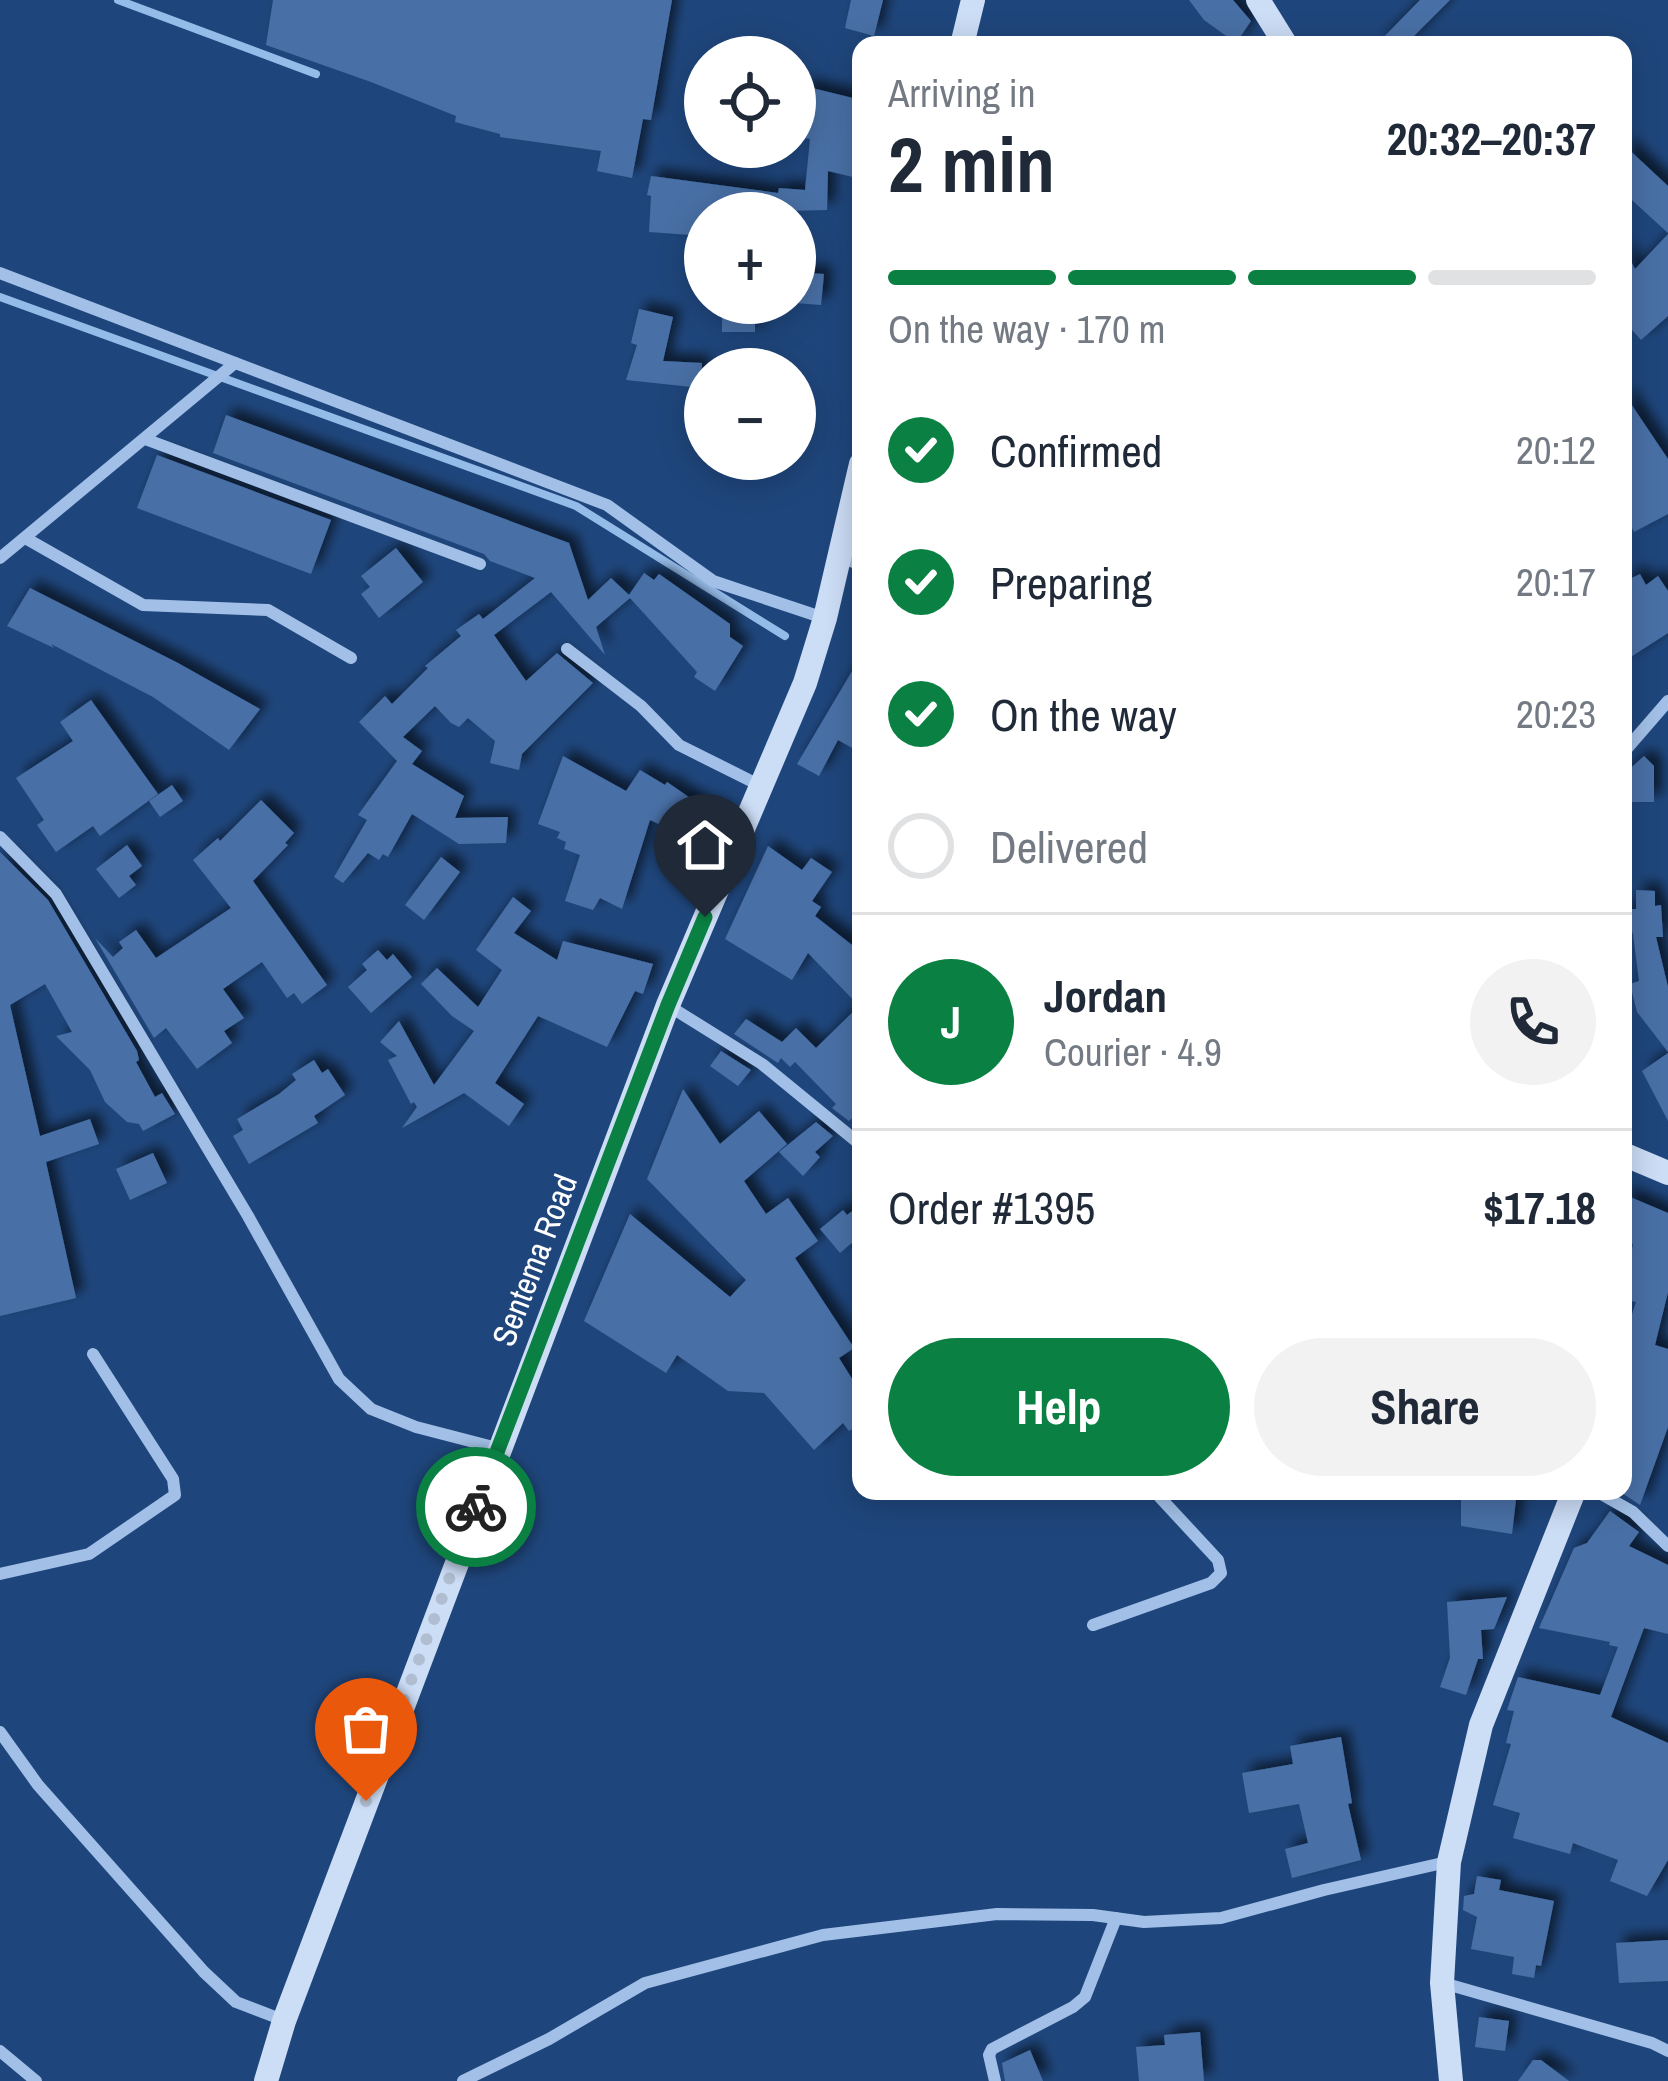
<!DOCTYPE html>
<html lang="en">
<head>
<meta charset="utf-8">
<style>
	body { margin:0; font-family:"Archivo Narrow",sans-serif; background:#f2f2f3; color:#1f2937; height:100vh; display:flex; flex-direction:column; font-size:45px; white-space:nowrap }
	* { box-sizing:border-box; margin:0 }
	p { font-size:39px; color:#747a83 }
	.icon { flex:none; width:66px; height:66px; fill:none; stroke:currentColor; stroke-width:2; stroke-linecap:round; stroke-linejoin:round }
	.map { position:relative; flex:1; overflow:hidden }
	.sheet { position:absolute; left:852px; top:36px; width:780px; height:1464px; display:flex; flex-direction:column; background:#fff; border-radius:24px; box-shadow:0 6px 30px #0003 }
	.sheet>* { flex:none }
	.fabs { position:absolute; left:684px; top:36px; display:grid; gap:24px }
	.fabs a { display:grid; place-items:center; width:132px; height:132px; border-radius:50%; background:#fff; box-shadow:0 6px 30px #0003; font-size:60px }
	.pin { position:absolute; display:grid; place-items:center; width:102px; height:102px; color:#fff; margin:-123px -51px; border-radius:50% 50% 50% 0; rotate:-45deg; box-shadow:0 0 12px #0007 }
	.pin .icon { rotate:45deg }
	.courier { position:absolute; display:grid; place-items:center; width:120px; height:120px; margin:-60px; border:9px solid #0b8043; border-radius:50%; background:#fff; color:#222; box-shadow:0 3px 15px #0007 }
	.overview em { font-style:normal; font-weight:800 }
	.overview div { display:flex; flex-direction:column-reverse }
	.overview { display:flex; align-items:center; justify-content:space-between; height:204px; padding:0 36px }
	h1 { font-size:78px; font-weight:800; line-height:90px }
	.bar { display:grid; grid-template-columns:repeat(4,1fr); gap:18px 12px; align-content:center; height:144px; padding:0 36px }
	.bar i { height:15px; border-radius:9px; background:#e0e1e3 }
	.bar .selected { background:#0b8043 }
	.bar p { grid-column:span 4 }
	.line { display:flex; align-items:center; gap:30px; padding:0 36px; border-top:3px solid #e0e1e3 }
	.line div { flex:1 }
	.round { display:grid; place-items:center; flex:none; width:126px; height:126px; border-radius:63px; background:#f2f2f3 }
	ol { padding:0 36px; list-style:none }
	li { display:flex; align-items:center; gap:36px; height:132px }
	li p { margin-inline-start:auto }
	li .icon { padding:12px; border-radius:50%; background:#0b8043; color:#fff; stroke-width:4 }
	li:last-child { color:#747a83 }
	li i { width:66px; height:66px; border:6px solid #e0e1e3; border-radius:50% }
	.primary-button { display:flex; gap:24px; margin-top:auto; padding:24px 36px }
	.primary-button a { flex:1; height:138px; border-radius:72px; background:#0b8043; color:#fff; font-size:48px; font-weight:800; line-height:138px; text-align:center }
	.primary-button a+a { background:#f2f2f3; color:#1f2937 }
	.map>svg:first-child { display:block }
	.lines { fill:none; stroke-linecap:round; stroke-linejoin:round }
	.stream { stroke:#95bbe8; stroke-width:8 }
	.building { fill:#4870a6; filter:url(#shadow) }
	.street { stroke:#a2c0e7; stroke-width:12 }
	.secondary { stroke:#ccddf6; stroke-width:24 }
	.done { stroke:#b1bed1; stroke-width:12; stroke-dasharray:0 21.6 }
	.route { stroke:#0b8043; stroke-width:15 }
	.labels { text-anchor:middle; stroke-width:10; stroke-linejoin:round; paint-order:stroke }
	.street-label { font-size:33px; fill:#fff; stroke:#1f467c }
</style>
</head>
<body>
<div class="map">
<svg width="1668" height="2081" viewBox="0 0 1668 2081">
	<defs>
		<filter id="shadow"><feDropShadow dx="8" dy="-8" stdDeviation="6" flood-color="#0009"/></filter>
	</defs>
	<rect width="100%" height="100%" fill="#1f467c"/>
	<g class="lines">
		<!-- stream -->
		<g class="stream">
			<path d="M118,0L316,74"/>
			<path d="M0,297L576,506L785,636"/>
		</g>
	</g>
	<!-- building -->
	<g class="building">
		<path d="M273,0H672L651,120L643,119L632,178L597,171L601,151L500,137V134L455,122L456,116L371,82L266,45Z"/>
		<path d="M851,0H883L874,36L845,28Z"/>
		<path d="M1189,0H1233L1251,21L1236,43L1204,20Z"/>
		<path d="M1420,0H1450L1405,45H1376Z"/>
		<path d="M804,86L861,100V179L828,171L827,210L705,213V236L649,232L651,196L647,195L651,176L778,193L779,188L805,190L810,139L795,136Z"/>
		<path d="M1623,144L1668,186V233L1623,192Z"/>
		<path d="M1668,234V316L1641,340L1623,320V246L1635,269Z"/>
		<path d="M795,272L824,274L821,305L795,303Z"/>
		<rect x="722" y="303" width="33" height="29"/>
		<path d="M639,309L673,317L663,361L702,363L701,388L626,380L637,345L631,343Z"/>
		<path d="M1623,392L1668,459V514L1634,532L1623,511Z"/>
		<path d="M226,415L569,543L588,600L611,578L629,595L644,573L654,580L659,574L730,624V637L743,646L715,691L694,677L697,672L630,598L596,627L605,655L551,592L494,635L526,681L557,653L593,683L522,754L519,770L490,763L495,741L468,718L459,727L451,723L435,706L403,737L422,751L412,764L464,796L455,818L508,817L506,843L459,844L412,814L388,857L383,854L379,860L368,853L343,883L334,877L367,820L358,815L397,761L359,722L385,696L392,704L428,668L425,666L461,636L456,630L479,614L483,619L535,578L490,561L484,554L213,453Z"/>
		<path d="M157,455L331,520L311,574L137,508Z"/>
		<path d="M396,548L423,582L379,618L361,594L370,587L361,576Z"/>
		<path d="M1640,574L1646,585L1658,576L1668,591V633L1623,662V582Z"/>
		<path d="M30,588L178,663L260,709L229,750L153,697L51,644L54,648L7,626Z"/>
		<path d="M861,656V753L838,740L819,776L797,764Z"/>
		<path d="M91,700L158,794L100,836L93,826L56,852L37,825L44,820L16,778L73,741L60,722Z"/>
		<path d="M563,756L626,791L640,770L665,785L667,782L699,804L685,836L650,820L622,909L600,898L593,910L565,901L580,855L564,849L566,842L557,838L560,832L538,824Z"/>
		<path d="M1644,756L1654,766V802H1623L1624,774Z"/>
		<path d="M172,785L183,801L160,817L149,801Z"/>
		<path d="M261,800L294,833L285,843L288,845L253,881L327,985L302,1004L294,993L287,998L262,962L223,989L244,1018L224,1031L232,1043L197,1069L166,1028L154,1038L95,938L113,957L123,948L119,942L136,930L156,958L231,908L193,860L218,838L220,841Z"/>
		<path d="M127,845L142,866L129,876L136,885L119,898L96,869Z"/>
		<path d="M768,846L802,870L811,858L832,872L812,901L821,907L815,916L861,952V1110L849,1121L832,1108L836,1104L795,1062L790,1067L781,1058L778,1063L734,1034L746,1019L782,1042L796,1028L816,1048L859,1006L808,953L792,980L725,939Z"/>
		<path d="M0,852L48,900L137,1051L139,1060L136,1062L155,1097L162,1093L175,1114L143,1131L139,1124L127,1122L105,1102L90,1070L56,1036L72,1032L45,984L10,1005L40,1136L90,1119L99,1144L46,1162L76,1298L0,1316Z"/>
		<path d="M441,857L460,872L424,920L405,905Z"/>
		<path d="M1636,890L1655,891V906L1661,905L1663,937H1656L1668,987V1052L1637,1012L1630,984L1639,981L1633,934L1631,928H1623V909H1636Z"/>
		<path d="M513,897L531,911L514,933L557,960L563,941L653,964L643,994L635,991L607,1047L538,1016L495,1083L524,1104L509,1126L464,1093L402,1128L417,1107L414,1102L411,1104L388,1060L397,1056L380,1042L399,1021L434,1085L474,1031L452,1016L421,984L437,968L478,1007L502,970L476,950Z"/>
		<path d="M378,950L387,960L393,954L412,977L371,1013L348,987L367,970L362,964Z"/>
		<path d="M721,1051L751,1070L738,1086L710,1066Z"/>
		<path d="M1668,1053V1121L1642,1071Z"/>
		<path d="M314,1060L322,1073L328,1069L345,1095L314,1116L318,1123L249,1164L233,1136L243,1130L237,1119L279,1094L296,1080L292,1074Z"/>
		<path d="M683,1089L720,1144L759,1111L787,1144L744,1181L766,1214L788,1198L818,1241L795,1258L854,1348L839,1358L861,1393V1424L849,1431L843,1423L814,1450L764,1393L728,1391L677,1355L666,1373L584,1321L630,1214L730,1297L746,1280L647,1179Z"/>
		<path d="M816,1122L833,1136L815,1152L820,1157L803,1176L779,1152Z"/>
		<path d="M153,1153L167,1183L130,1200L116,1169Z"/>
		<path d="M1623,1194L1668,1213V1292L1655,1345L1668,1349V1427L1640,1505L1622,1493L1623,1342L1636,1302L1623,1299L1633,1244L1623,1241Z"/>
		<path d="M861,1204V1235L840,1253L820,1229L843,1210L847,1215Z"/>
		<path d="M1461,1491H1517L1512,1534L1461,1526Z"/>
		<path d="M1610,1511L1639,1532L1629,1546L1668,1565V1634L1644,1628L1611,1717L1668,1743V1860L1647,1896L1610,1881L1618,1860L1573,1843L1570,1854L1513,1838L1520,1813L1493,1805L1511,1744L1506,1743L1514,1711L1507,1710L1518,1677L1600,1695L1618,1647L1609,1645L1610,1642L1539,1628L1574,1548L1587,1543Z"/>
		<path d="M1507,1597L1494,1629L1481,1630L1483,1659H1478L1466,1695L1440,1687L1450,1658L1447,1602Z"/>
		<path d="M1341,1737L1352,1803L1348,1804L1361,1860L1292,1878L1285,1849L1308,1843L1299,1804L1249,1813L1242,1773L1293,1764L1290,1746Z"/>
		<path d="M1477,1876L1501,1880L1499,1890L1554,1901L1541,1966L1536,1965L1534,1978L1512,1974L1514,1957L1471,1949L1477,1917L1463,1910L1464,1896L1474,1894Z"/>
		<path d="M1668,1940V1981L1619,1983L1616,1943Z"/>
		<path d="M1479,2017L1509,2021L1505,2051L1475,2047Z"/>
		<path d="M1200,2032L1204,2081H1139L1136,2047L1165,2045L1164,2035Z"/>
		<path d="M1030,2050L1043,2081H1005L1002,2063Z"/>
		<path d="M1533,2060H1541L1569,2081H1518Z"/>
	</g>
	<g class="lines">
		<!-- street -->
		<g class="street">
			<path d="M0,273L607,505L713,581L824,618"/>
			<path d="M145,439L480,564"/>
			<path d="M27,539L143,605L268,610L351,658"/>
			<path d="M840,557L861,565"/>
			<path d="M0,558L235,363"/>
			<path d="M567,649L641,706L679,745L761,786"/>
			<path d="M1623,753L1668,701"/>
			<path d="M0,837L56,894L248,1216L339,1379L371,1409L416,1427L497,1448"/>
			<path d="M669,1006L762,1064L861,1145"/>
			<path d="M1596,1491L1633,1512L1668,1546"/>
			<path d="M0,1574L89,1554L175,1495L173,1479L93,1354"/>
			<path d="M1093,1625L1211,1583L1221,1573L1218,1560L1154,1491"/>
			<path d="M0,1732L38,1785L204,1972L236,2002L283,2020"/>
			<path d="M1443,1983L1652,2043L1668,2051"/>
			<path d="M0,2051L36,2081"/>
			<path d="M463,2081L549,2039L645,1983L823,1935L997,1914L1093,1915L1144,1922L1221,1918L1324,1890L1447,1862"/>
			<path d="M995,2081L989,2055L992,2049L1073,2007L1085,1997L1116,1918"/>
		</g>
		<!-- secondary -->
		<g class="secondary">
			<path d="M1258,0L1286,45"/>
			<path d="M962,45L973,0"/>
			<path d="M1623,1154L1668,1173"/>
			<path d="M266,2081L284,2021L668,1005L805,683L825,618L861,464"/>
			<path d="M1451,2081L1442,1983L1449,1862L1481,1725L1574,1491"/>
		</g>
	</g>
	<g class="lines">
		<!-- done -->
		<path class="done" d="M366,1801L476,1507"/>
		<!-- route -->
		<path class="route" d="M476,1507L668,1005L705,917"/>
	</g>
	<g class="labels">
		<!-- street labels -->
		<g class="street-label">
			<text transform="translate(534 1260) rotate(-69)" y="12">Sentema Road</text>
		</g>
	</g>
</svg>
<div class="fabs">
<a><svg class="icon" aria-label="locate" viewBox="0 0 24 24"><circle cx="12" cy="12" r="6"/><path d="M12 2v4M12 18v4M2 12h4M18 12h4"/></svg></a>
<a>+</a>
<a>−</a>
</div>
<div class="pin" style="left:366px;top:1801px;background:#ea580c"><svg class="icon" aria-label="bag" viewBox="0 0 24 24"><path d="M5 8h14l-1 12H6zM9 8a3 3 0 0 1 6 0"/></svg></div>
<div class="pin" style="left:705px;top:917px;background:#1f2937"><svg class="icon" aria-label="home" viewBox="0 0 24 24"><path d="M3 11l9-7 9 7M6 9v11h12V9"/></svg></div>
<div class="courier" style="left:476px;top:1507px"><svg class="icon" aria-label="bike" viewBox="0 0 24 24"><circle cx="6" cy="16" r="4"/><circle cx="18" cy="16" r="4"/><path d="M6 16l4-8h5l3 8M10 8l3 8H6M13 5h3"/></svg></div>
<section class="sheet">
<div class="overview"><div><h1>2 min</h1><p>Arriving in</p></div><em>20:32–20:37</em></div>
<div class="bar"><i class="selected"></i><i class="selected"></i><i class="selected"></i><i></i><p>On the way · 170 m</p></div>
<ol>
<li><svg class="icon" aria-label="check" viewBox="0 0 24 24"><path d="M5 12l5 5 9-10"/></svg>Confirmed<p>20:12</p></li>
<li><svg class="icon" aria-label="check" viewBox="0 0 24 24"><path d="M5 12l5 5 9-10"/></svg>Preparing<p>20:17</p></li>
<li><svg class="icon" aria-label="check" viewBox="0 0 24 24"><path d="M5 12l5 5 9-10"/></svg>On the way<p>20:23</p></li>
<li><i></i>Delivered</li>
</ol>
<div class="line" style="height:216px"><b class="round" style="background:#0b8043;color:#fff">J</b><div><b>Jordan</b><p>Courier · 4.9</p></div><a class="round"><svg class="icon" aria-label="phone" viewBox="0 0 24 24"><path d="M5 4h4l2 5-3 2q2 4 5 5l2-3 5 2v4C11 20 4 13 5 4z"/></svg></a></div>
<div class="line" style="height:156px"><div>Order #1395</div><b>$17.18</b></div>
<div class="primary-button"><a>Help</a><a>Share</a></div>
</section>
</div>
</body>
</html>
